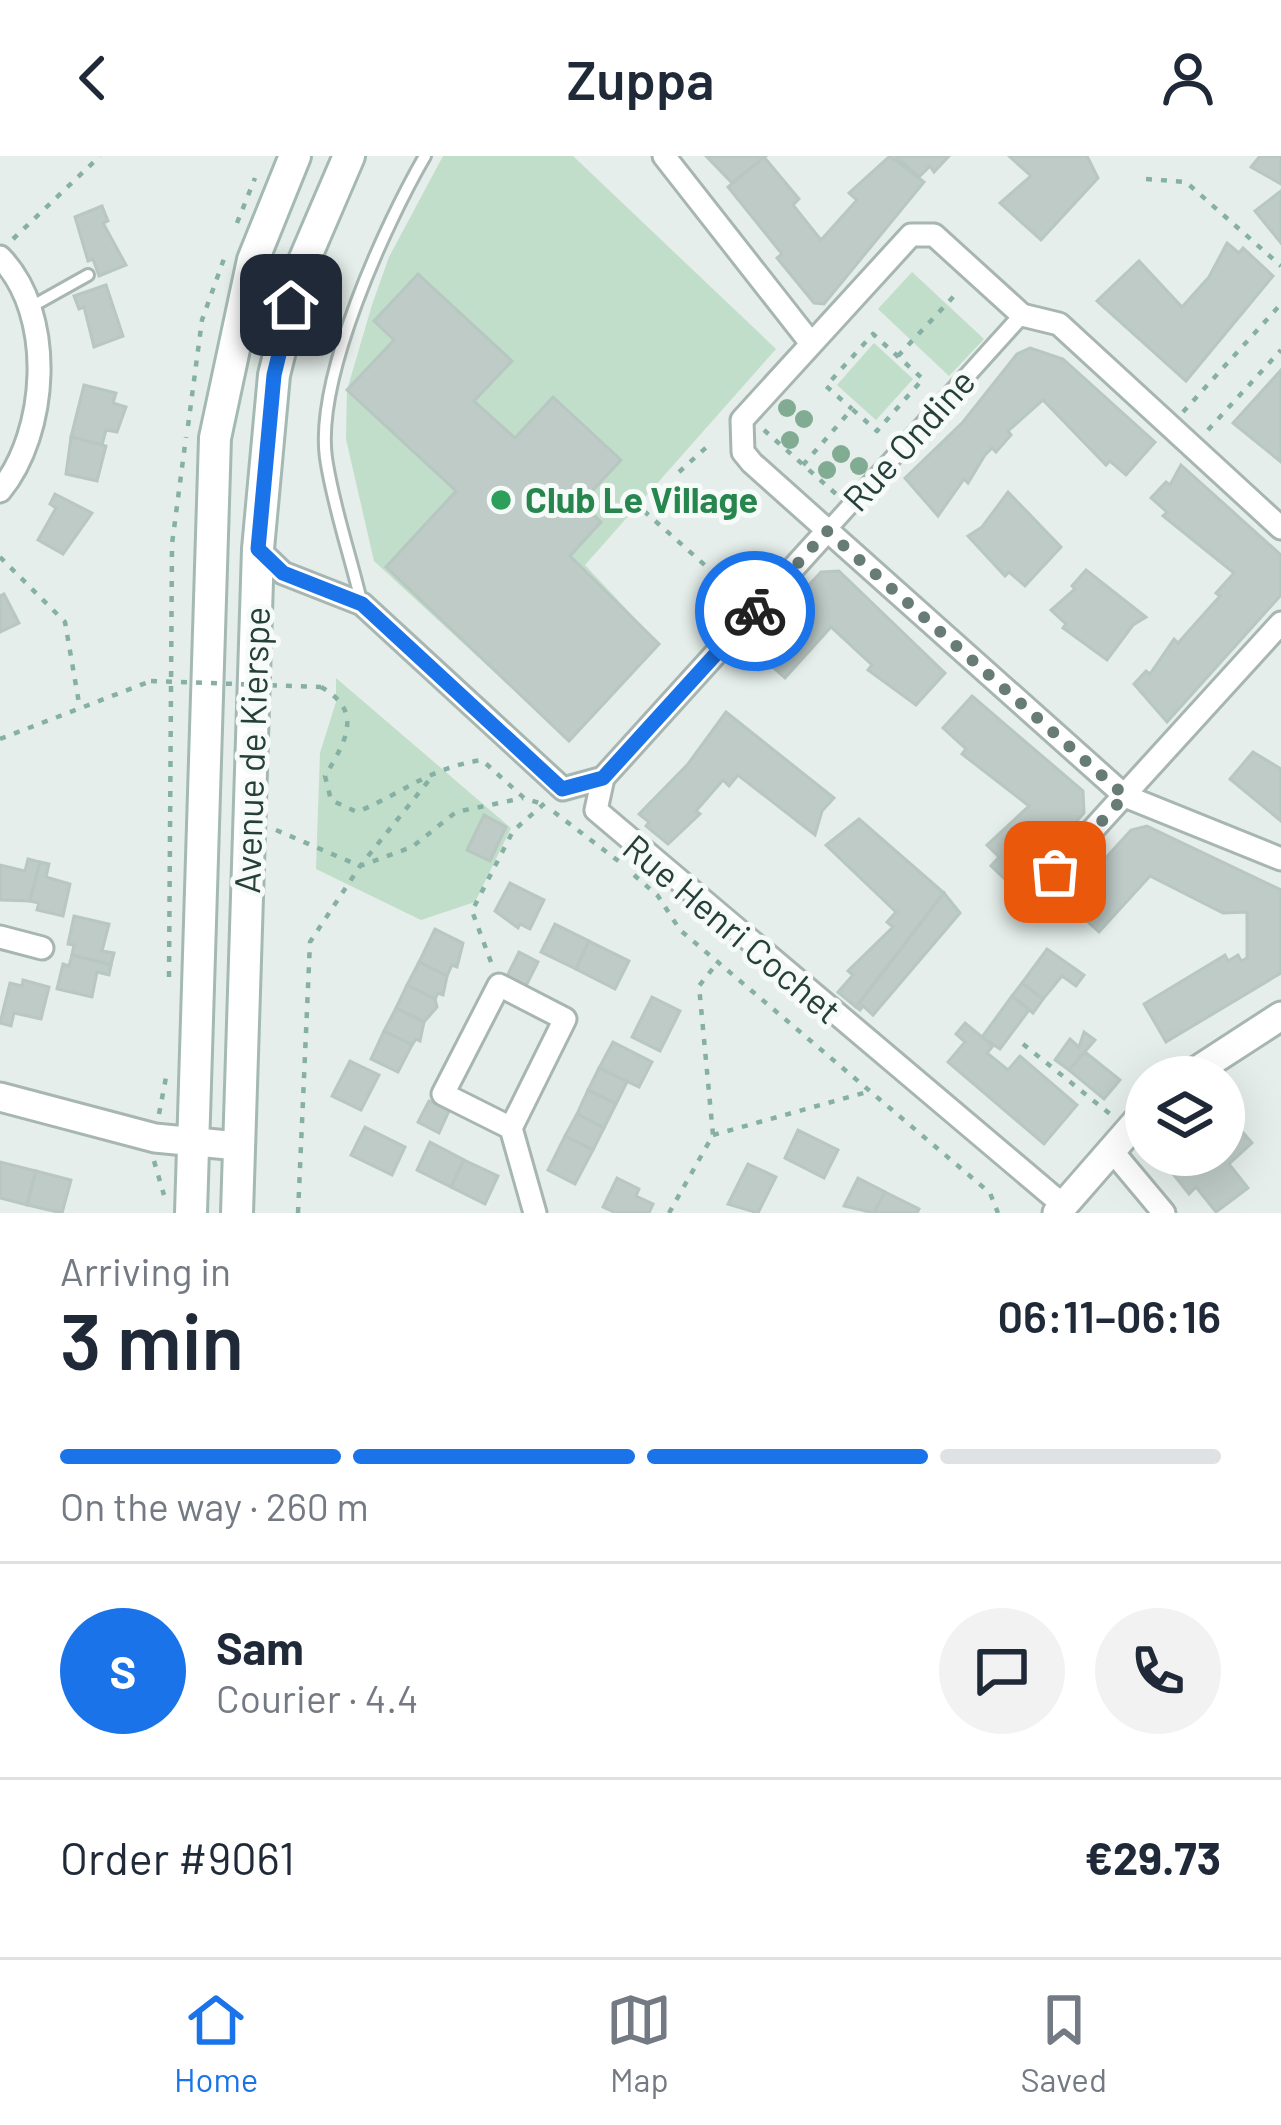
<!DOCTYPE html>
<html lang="en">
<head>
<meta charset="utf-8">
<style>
	body { margin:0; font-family:Barlow,sans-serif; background:#f2f2f3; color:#1f2937; height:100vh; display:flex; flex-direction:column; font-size:45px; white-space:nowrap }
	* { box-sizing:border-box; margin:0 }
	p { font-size:39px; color:#747a83 }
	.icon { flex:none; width:66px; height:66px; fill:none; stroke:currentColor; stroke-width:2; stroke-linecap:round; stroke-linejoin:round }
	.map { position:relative; height:1057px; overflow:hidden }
	.drawer { display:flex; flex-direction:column; background:#fff; flex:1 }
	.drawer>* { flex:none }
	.fabs { position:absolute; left:1125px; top:900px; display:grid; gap:24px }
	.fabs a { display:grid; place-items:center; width:120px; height:120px; border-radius:50%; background:#fff; box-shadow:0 12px 48px #0002; font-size:60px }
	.pin { position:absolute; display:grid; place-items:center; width:102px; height:102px; color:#fff; margin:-51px; border-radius:24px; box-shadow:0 6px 18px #0006 }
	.courier { position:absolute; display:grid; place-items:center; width:120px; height:120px; margin:-60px; border:9px solid #1a73e8; border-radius:50%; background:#fff; color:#222; box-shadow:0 3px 15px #0007 }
	.overview em { font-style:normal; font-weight:600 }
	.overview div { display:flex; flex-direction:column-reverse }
	.overview { display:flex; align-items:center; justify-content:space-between; height:204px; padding:0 60px }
	h1 { font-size:78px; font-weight:600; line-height:90px }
	.bar { display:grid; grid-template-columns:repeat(4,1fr); gap:18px 12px; align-content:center; height:144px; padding:0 60px }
	.bar i { height:15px; border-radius:9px; background:#e0e1e3 }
	.bar .on { background:#1a73e8 }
	.bar p { grid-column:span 4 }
	.line { display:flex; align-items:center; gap:30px; padding:0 60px; border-top:3px solid #e0e1e3 }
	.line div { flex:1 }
	.round { display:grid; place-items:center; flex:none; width:126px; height:126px; border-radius:63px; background:#f2f2f3 }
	header { display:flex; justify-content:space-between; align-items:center; height:156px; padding:0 60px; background:#fff; font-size:54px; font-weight:600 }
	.tabs { display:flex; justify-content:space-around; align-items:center; height:168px; border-top:3px solid #e0e1e3; background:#fff; font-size:33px; color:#747a83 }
	.tabs a { display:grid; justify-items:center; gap:6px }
	.tabs .on { color:#1a73e8 }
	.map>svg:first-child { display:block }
	.green { fill:#c0dec9 }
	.building { fill:#becbc7; stroke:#b8c7c2; stroke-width:3 }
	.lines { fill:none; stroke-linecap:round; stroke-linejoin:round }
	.service-casing { stroke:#a8b6b1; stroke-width:16 }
	.pedestrian-casing { stroke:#a8b6b1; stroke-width:21 }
	.minor-casing { stroke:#a8b6b1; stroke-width:27 }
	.tertiary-casing { stroke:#a8b6b1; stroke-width:33 }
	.secondary-casing { stroke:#a4b9b3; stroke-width:36 }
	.path { stroke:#87b0a5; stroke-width:4.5; stroke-dasharray:6 9; stroke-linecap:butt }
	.service { stroke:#fff; stroke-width:10 }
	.pedestrian { stroke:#fff; stroke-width:15 }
	.minor { stroke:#fff; stroke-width:21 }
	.tertiary { stroke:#fff; stroke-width:27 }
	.secondary { stroke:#fff; stroke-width:30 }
	.path-bridge { stroke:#87b0a5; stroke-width:4.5; stroke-dasharray:6 9; stroke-linecap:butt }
	.tree { fill:#82ab94 }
	.done { stroke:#687c77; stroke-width:12; stroke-dasharray:0 21.6 }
	.route { stroke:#1a73e8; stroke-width:15 }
	.leisure-dot { fill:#2e9e5b; stroke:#f6faf8; stroke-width:4.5 }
	.labels { text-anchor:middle; stroke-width:10; stroke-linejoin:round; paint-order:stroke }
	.street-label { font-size:36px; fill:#253f39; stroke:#f6faf8 }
	.leisure-label { font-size:36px; font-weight:bold; fill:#27864d; stroke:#f6faf8; text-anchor:start }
</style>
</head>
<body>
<header><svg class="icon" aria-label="back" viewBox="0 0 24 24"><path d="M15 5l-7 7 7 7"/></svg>Zuppa<svg class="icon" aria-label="person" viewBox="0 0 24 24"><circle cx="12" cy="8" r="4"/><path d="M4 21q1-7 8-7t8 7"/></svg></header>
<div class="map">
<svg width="1281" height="1057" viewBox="0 0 1281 1057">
	<rect width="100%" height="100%" fill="#e5eeea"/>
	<!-- green -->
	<g class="green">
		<path d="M443,0H573L776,193L585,409L659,488L569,585L374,405L346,283L347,234L372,149L389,101Z"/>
		<path d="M912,116L984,183L949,220L878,153Z"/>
		<path d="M874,187L913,223L876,264L837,229Z"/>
		<path d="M336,522L511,672L475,746L421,764L316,713L320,597L336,546Z"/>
	</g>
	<!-- building -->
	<g class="building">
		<path d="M706,0H766L732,27Z"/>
		<path d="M890,0L924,26L824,148L814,147L777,102L782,98L728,31L764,1L799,43L793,49L821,84L857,44L849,37Z"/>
		<path d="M895,0H949L934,16L930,10L919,21Z"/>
		<path d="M1009,0H1087L1098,22L1041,84L1000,47L1031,20Z"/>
		<path d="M1281,0V28L1251,11L1260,0Z"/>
		<path d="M1281,35V87L1255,55Z"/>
		<path d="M102,50L108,65L103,67L126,109L99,120L93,103L88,105L75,61Z"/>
		<path d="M1227,87L1239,97L1243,92L1273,120L1186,225L1097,145L1139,105L1182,151L1209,121Z"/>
		<path d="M418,118L512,205L474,245L515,282L553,241L621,304L581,347L601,366L570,400L659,488L569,585L386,411L456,335L347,234L394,184L374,165Z"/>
		<path d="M106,129L123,180L94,191L84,151L79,153L74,140Z"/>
		<path d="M1030,192L1063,203L1155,286L1126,319L1110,305L1106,309L1043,244L1008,275L1011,279L996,296L992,292L985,299L968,327L964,323L938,360L905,322L963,266L1017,198Z"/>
		<path d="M1281,214V306L1233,267Z"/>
		<path d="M84,229L116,237L113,247L126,251L117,276L106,274L102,289L71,281Z"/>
		<path d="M71,281L106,290L97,325L66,318Z"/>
		<path d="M1181,309L1281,399V439L1167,566L1134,528L1146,515L1150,518L1174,483L1178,487L1220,440L1216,437L1234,417L1163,360L1167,356L1151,342L1166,326L1170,329Z"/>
		<path d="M1008,336L1061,391L1025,430L1009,416L1005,420L968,380L982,371Z"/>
		<path d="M55,338L92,357L63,398L38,384L56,352L50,348Z"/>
		<path d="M1086,414L1146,461L1133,469L1107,504L1063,472L1066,468L1051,454L1075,433L1072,430Z"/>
		<path d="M839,415L945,517L916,549L868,514L872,509L831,471L785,522L766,505L758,514L749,506L757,497L752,492L783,458L788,462L800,449L795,444L821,416Z"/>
		<path d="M4,438L19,467L0,476V440Z"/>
		<path d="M972,540L1083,635L1084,657L1024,724L1015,715L1007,725L991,710L999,701L987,689L1029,650L962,598L966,593L943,572Z"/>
		<path d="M726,556L834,642L822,655L815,679L738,619L729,630L723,624L696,655L700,658L668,688L646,670L649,666L639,658L688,608Z"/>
		<path d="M1253,596L1281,613V665L1230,623Z"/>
		<path d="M484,659L506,671L490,705L467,694Z"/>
		<path d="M859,663L944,737L856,851L838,836L853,819L848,815L893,771L887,766L896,756L826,689Z"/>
		<path d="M1147,670L1281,734V817L1166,886L1144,848L1225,799L1228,805L1238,799L1241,805L1247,802V756L1223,757L1150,720L1099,776L1066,746L1131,674Z"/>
		<path d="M28,703L40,706L30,745L0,744V709L25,715Z"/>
		<path d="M40,706L49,708L46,721L70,728L63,760L37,754L39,747L30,745Z"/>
		<path d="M510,727L544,744L530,773L520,768L518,772L495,755Z"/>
		<path d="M944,737L960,757L873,859L863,850L860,854L856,851Z"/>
		<path d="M74,760L109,768L102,795L114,797L111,809L72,799L74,789L68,788Z"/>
		<path d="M555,768L589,785L576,813L541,796Z"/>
		<path d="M435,773L463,787L457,811L452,809L447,820L419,806Z"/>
		<path d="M589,785L629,805L615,833L576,813Z"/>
		<path d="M1047,793L1084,819L1076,830L1062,820L1043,843L1022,827Z"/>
		<path d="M519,796L538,806L526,830L507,820Z"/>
		<path d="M72,799L111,809L109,819L97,816L92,841L57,833L63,808L69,810Z"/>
		<path d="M419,806L447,820L443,839L438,837L435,843L407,829Z"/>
		<path d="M23,824L49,831L41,863L14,857L11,870L0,867L10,827L22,830Z"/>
		<path d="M1022,827L1043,843L1033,857L1012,840Z"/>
		<path d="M407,829L435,843L437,851L424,866L396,852Z"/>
		<path d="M1012,840L1029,854L1000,893L982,881Z"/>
		<path d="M652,841L680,855L660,895L632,881Z"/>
		<path d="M396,852L424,866L420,885L416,883L412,889L384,875Z"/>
		<path d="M965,867L993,890L987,897L1008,914L1020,900L1077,949L1044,988L948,906L965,886L956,878Z"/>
		<path d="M384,875L412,889L398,916L371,903Z"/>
		<path d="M1084,876L1095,884L1069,914L1055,904L1070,883L1079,891Z"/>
		<path d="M613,886L652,906L639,931L599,912Z"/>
		<path d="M1085,896L1120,924L1104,943L1069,914Z"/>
		<path d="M350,905L379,919L361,954L332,940Z"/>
		<path d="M599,912L627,926L616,948L588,934Z"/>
		<path d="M588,934L616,948L604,972L577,958Z"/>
		<path d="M429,945L449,955L439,977L418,966Z"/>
		<path d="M1224,956L1240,957L1239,972L1252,987L1229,1008L1248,1032L1216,1056L1196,1031L1189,1038L1170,1014L1171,999H1224Z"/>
		<path d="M577,958L604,972L593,994L565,980Z"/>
		<path d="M365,971L405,991L392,1019L351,999Z"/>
		<path d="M798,974L838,994L824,1022L785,1002Z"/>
		<path d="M565,980L593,994L575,1028L548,1014Z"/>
		<path d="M430,986L464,1004L451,1031L417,1014Z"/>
		<path d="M464,1004L498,1020L485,1048L451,1031Z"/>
		<path d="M0,1006L36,1015L27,1049L0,1042Z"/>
		<path d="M748,1008L776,1021L758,1057L728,1048Z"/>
		<path d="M36,1015L71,1024L62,1057L27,1049Z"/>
		<path d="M617,1022L639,1033L636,1040L653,1048L649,1057H616L603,1051Z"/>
		<path d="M858,1022L885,1036L874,1057L844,1050Z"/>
		<path d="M885,1036L919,1053L917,1057H874Z"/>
	</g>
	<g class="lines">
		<!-- service casing -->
		<g class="service-casing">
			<g id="service">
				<path d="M29,152L88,119"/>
				<path d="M361,445C350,398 333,350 326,302C315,222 385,69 425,0"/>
			</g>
		</g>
		<!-- pedestrian casing -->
		<g class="pedestrian-casing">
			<path id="pedestrian" d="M827,375L1022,159"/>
		</g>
		<!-- minor casing -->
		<g class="minor-casing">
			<g id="minor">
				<path d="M664,0L810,186"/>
				<path d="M0,101C56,158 48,277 0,335"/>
				<path d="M1281,372L1059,168L1022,159L934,79H911L742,264L743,296L752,307L1125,640L1281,703"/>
				<path d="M827,375L603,622L596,654L1063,1049"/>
				<path d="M258,393L283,417L362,448L563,633L603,622"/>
				<path d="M1026,747L1281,467"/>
				<path d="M0,781L42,792"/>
				<path d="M511,972L443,938L499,829L565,863L511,972L535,1057"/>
				<path d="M1113,996L1164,1057"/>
			</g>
		</g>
		<!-- tertiary casing -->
		<g class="tertiary-casing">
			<g id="tertiary">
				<path d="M1187,921L1281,860"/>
				<path d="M0,941L155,982L238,990"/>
				<path d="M1057,1057L1146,955"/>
			</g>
		</g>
		<!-- secondary casing -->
		<g class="secondary-casing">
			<g id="secondary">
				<path d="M191,1057L215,282L253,104L295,0"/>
				<path d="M237,1057L258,393L274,219L300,114L349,0"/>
			</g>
		</g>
		<!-- path -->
		<g class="path">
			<path d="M1146,23L1186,26L1281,110"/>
			<path d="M237,67L255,22"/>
			<path d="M13,83L100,0"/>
			<path d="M898,200L954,140"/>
			<path d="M1183,256L1281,148"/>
			<path d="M188,270L202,164L225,100"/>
			<path d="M764,274L836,338"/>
			<path d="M1208,274L1281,194"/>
			<path d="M803,309L852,253L877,275L923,223L873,178L826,230L852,253"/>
			<path d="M679,316L710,288"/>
			<path d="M644,355L734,435"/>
			<path d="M0,401L65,466L80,553"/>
			<path d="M704,469L765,401"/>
			<path d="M321,531C364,555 346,585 325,620L331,644L357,656C405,636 429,612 482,604L524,642L545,649"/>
			<path d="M0,583L151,525"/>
			<path d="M554,656L621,707"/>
			<path d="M276,674L360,710L412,691L456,656L523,642"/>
			<path d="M634,719L658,740L680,774L990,1037L998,1057"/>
			<path d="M491,806L472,755L513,675L545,647"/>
			<path d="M169,821L172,388L186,281"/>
			<path d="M1023,888L1110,958"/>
			<path d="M1146,921L1168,904"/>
			<path d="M159,958L167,916"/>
			<path d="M713,979L867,936"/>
			<path d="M154,1005L164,1039"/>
			<path d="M298,1057L310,786L360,710L434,618"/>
			<path d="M669,1057L713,979L699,830L717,807"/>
		</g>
		<!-- service -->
		<use href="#service" class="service"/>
		<!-- pedestrian -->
		<use href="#pedestrian" class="pedestrian"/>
		<!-- minor -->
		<use href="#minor" class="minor"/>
		<!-- tertiary -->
		<use href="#tertiary" class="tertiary"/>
		<!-- secondary -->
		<use href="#secondary" class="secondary"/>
		<!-- path-bridge -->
		<path class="path-bridge" d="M151,525L321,531"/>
	</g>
	<!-- trees -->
	<g class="tree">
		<circle cx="787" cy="252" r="9"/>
		<circle cx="804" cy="263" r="9"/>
		<circle cx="790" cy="284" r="9"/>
		<circle cx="841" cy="298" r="9"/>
		<circle cx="859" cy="310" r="9"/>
		<circle cx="827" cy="314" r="9"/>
	</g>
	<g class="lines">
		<!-- done -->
		<path class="done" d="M755,455L827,375L1125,640L1055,716"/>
		<!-- route -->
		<path class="route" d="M291,149L274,219L258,393L283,417L362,448L562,633L603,622L755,455"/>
	</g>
	<!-- markers -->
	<circle class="leisure-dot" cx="501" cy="344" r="12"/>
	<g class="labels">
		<!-- street labels -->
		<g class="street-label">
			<text transform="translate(909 284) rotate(-48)" y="13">Rue Ondine</text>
			<text transform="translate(252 594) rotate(-88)" y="13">Avenue de Kierspe</text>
			<text transform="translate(732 773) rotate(40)" y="13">Rue Henri Cochet</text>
		</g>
		<!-- leisure labels -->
		<g class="leisure-label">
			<text x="525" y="357">Club Le Village</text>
		</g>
	</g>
</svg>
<div class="fabs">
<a><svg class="icon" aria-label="layers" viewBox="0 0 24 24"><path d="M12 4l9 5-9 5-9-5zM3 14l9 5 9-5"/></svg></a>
</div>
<div class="pin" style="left:1055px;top:716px;background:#ea580c"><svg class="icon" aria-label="bag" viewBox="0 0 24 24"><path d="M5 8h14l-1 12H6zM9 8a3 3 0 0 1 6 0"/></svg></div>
<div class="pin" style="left:291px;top:149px;background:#1f2937"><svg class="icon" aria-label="home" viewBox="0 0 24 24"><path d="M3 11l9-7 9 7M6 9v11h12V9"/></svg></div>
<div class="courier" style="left:755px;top:455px"><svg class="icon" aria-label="bike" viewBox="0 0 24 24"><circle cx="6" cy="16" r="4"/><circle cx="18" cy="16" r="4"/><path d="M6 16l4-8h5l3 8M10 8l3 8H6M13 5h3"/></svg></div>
</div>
<section class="drawer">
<div class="overview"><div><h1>3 min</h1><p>Arriving in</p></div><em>06:11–06:16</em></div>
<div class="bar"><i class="on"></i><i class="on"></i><i class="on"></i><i></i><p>On the way · 260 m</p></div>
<div class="line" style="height:216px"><b class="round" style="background:#1a73e8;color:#fff">S</b><div><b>Sam</b><p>Courier · 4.4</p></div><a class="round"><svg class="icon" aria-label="chat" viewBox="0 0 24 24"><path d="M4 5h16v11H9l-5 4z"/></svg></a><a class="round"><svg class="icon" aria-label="phone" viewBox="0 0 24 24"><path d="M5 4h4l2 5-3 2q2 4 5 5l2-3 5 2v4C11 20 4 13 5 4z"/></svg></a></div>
<div class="line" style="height:156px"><div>Order #9061</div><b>€29.73</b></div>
</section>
<nav class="tabs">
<a class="on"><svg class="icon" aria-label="home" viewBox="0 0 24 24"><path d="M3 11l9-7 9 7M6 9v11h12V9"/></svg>Home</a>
<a><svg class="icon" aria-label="map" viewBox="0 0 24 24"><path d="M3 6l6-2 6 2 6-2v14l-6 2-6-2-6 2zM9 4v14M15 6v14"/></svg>Map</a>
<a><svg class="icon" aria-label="saved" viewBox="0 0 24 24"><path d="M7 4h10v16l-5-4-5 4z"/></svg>Saved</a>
</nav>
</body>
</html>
